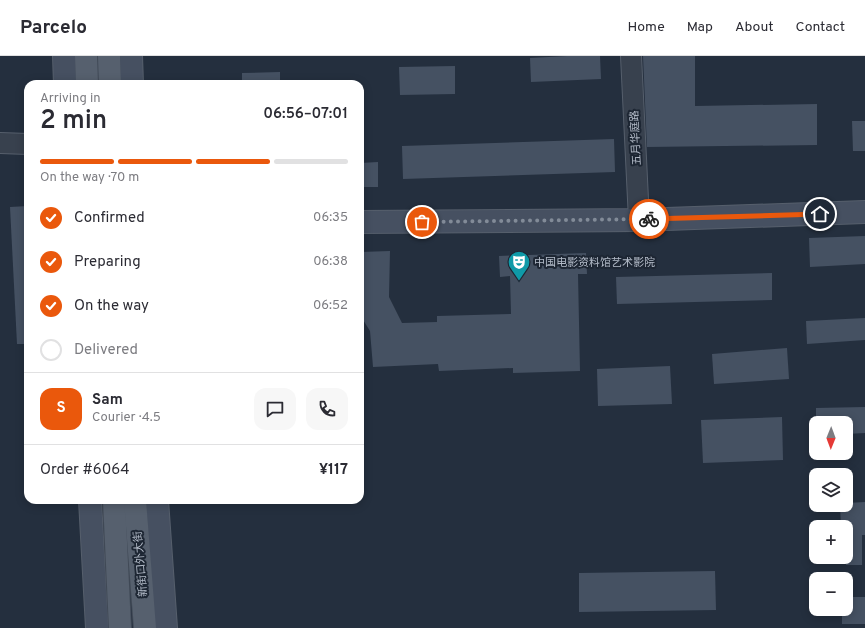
<!DOCTYPE html>
<html lang="en">
<head>
<meta charset="utf-8">
<style>
	body { margin:0; font-family:Overpass,"Noto Sans SC",sans-serif; background:#f7f7f7; color:#2b2b33; height:100vh; display:flex; flex-direction:column; font-size:15px; white-space:nowrap }
	* { box-sizing:border-box; margin:0 }
	p { font-size:13px; color:#7c7c81 }
	.icon { flex:none; width:22px; height:22px; fill:none; stroke:currentColor; stroke-width:2; stroke-linecap:round; stroke-linejoin:round }
	.map { position:relative; flex:1; overflow:hidden }
	.sheet { position:absolute; left:24px; top:24px; width:340px; height:424px; display:flex; flex-direction:column; background:#fff; border-radius:12px; box-shadow:0 2px 10px #0003 }
	.sheet>* { flex:none }
	.needle { width:26px; rotate:181deg }
	.fabs { position:absolute; left:809px; top:360px; display:grid; gap:8px }
	.fabs a { display:grid; place-items:center; width:44px; height:44px; border-radius:8px; background:#fff; box-shadow:0 2px 10px #0003; font-size:20px }
	.pin { position:absolute; display:grid; place-items:center; width:34px; height:34px; color:#fff; margin:-17px; border:2px solid #fff; border-radius:50%; box-shadow:0 1px 4px #0007 }
	.courier { position:absolute; display:grid; place-items:center; width:40px; height:40px; margin:-20px; border:3px solid #ea580c; border-radius:50%; background:#fff; color:#222; box-shadow:0 1px 5px #0007 }
	.summary em { font-style:normal; font-weight:600 }
	.summary div { display:flex; flex-direction:column-reverse }
	.summary { display:flex; align-items:center; justify-content:space-between; height:68px; padding:0 16px }
	h1 { font-size:26px; font-weight:600; line-height:30px }
	.bar { display:grid; grid-template-columns:repeat(4,1fr); gap:6px 4px; align-content:center; height:48px; padding:0 16px }
	.bar i { height:5px; border-radius:3px; background:#e1e1e2 }
	.bar .on { background:#ea580c }
	.bar p { grid-column:span 4 }
	.line { display:flex; align-items:center; gap:10px; padding:0 16px; border-top:1px solid #e1e1e2 }
	.line div { flex:1 }
	.round { display:grid; place-items:center; flex:none; width:42px; height:42px; border-radius:12px; background:#f7f7f7 }
	ol { padding:0 16px; list-style:none }
	li { display:flex; align-items:center; gap:12px; height:44px }
	li p { margin-inline-start:auto }
	li .icon { padding:4px; border-radius:50%; background:#ea580c; color:#fff; stroke-width:4 }
	li:last-child { color:#7c7c81 }
	li i { width:22px; height:22px; border:2px solid #e1e1e2; border-radius:50% }
	header { display:flex; align-items:center; gap:24px; box-sizing:border-box; height:56px; padding:0 20px; background:#fff; border-bottom:1px solid #e1e1e2 }
	header strong { font-size:19px }
	nav { display:flex; gap:22px; margin-inline-start:auto; font-size:14px }
	.map>svg:first-child { display:block }
	.building { fill:#455162 }
	.lines { fill:none; stroke-linecap:round; stroke-linejoin:round }
	.street-casing { stroke:#565f6c; stroke-width:22 }
	.secondary-casing { stroke:#565f6c; stroke-width:24 }
	.primary-casing { stroke:#414a57; stroke-width:24 }
	.street { stroke:#38414e; stroke-width:20 }
	.secondary { stroke:#465061; stroke-width:22 }
	.primary { stroke:#56606e; stroke-width:22 }
	.done { stroke:#828b98; stroke-width:4; stroke-dasharray:0 7.2 }
	.route { stroke:#ea580c; stroke-width:5 }
	.labels { text-anchor:middle; stroke-width:4; stroke-linejoin:round; paint-order:stroke }
	.street-label { font-size:11px; fill:#b4bcc9; stroke:#1d2633 }
	.poi-label { font-size:11px; fill:#b4bcc9; stroke:#1d2633; text-anchor:start }
</style>
</head>
<body>
<header>
<strong>Parcelo</strong>
<nav><a>Home</a><a>Map</a><a>About</a><a>Contact</a></nav>
</header>
<div class="map">
<svg width="865" height="572" viewBox="0 0 865 572">
	<rect width="100%" height="100%" fill="#242f3e"/>
	<!-- building -->
	<g class="building">
		<path d="M567,0H600L601,23L531,26L530,2Z"/>
		<path d="M643,0H695V50L817,48V89L647,91Z"/>
		<path d="M455,10V38L400,39L399,11Z"/>
		<path d="M280,16V28H242V17Z"/>
		<path d="M852,65H865V95H853Z"/>
		<path d="M614,83L615,116L403,123L402,90Z"/>
		<path d="M378,106V131H360V107Z"/>
		<path d="M28,150V288H17L10,151Z"/>
		<path d="M865,180V208L810,211L809,182Z"/>
		<path d="M390,195L389,241L402,267L437,266V260L511,258L510,220L500,221L499,200L586,197L587,218H578L580,315L513,317V312L439,315L438,308L373,311L370,275L360,259V196Z"/>
		<path d="M772,217V244L617,248L616,221Z"/>
		<path d="M865,262V284L807,288L806,265Z"/>
		<path d="M787,292L789,323L714,328L712,298Z"/>
		<path d="M670,310L672,348L598,350L597,313Z"/>
		<path d="M865,351V377L846,378V367H816V352Z"/>
		<path d="M782,361L783,404L703,407L701,364Z"/>
		<path d="M865,446V479H862V509H846V471H841L840,449H846V447Z"/>
		<path d="M715,515L716,554L579,556V517Z"/>
		<path d="M846,541H865V568H842V553H846Z"/>
	</g>
	<g class="lines">
		<!-- street casing -->
		<g class="street-casing">
			<g id="street">
				<path d="M631,0L639,164"/>
				<path d="M0,87L28,88"/>
			</g>
		</g>
		<!-- secondary casing -->
		<g class="secondary-casing">
			<g id="secondary">
				<path d="M64,0L65,28"/>
				<path d="M131,0L132,28"/>
				<path d="M360,166L639,164L865,156"/>
				<path d="M90,444L97,572"/>
				<path d="M157,444L166,572"/>
			</g>
		</g>
		<!-- primary casing -->
		<g class="primary-casing">
			<g id="primary">
				<path d="M86,0L87,28"/>
				<path d="M109,0L110,28"/>
				<path d="M114,444L120,572"/>
				<path d="M135,444L145,572"/>
			</g>
		</g>
		<!-- street -->
		<use href="#street" class="street"/>
		<!-- secondary -->
		<use href="#secondary" class="secondary"/>
		<!-- primary -->
		<use href="#primary" class="primary"/>
	</g>
	<g class="lines">
		<!-- done -->
		<path class="done" d="M422,166L649,163"/>
		<!-- route -->
		<path class="route" d="M649,163L820,158"/>
	</g>
	<!-- icons -->
	<defs>
		<g id="theatre-pin" transform="scale(1.15)"><path d="M0 17L-7.5 6A9.5 9.5 0 1 1 7.5 6Z" fill="#0f9aa8" stroke="#1d2633"/><path d="M-5-5.5Q0-4 5-5.5V0Q5 5 0 6Q-5 5-5 0ZM-3.3-2.5H-1v1.5H-3.3ZM1-2.5H3.3v1.5H1ZM-2.8 1Q0 5.5 2.8 1Z" fill="#fff"/></g>
	</defs>
	<g fill-rule="evenodd">
		<use href="#theatre-pin" x="519" y="206"/>
	</g>
	<g class="labels">
		<!-- street labels -->
		<g class="street-label">
			<text transform="translate(635 82) rotate(-93)" y="4">五月华庭路</text>
			<text transform="translate(140 508) rotate(-95)" y="4">新街口外大街</text>
		</g>
		<!-- poi labels -->
		<g class="poi-label">
			<text x="534" y="210">中国电影资料馆艺术影院</text>
		</g>
	</g>
</svg>
<div class="fabs">
<a><svg class="needle" viewBox="-14 -14 28 28"><path d="M0-13l5 13h-10z" fill="#e53935"/><path d="M0 13l5-13h-10z" fill="#7c7c81"/></svg></a>
<a><svg class="icon" aria-label="layers" viewBox="0 0 24 24"><path d="M12 4l9 5-9 5-9-5zM3 14l9 5 9-5"/></svg></a>
<a>+</a>
<a>−</a>
</div>
<div class="pin" style="left:422px;top:166px;background:#ea580c"><svg class="icon" aria-label="bag" viewBox="0 0 24 24"><path d="M5 8h14l-1 12H6zM9 8a3 3 0 0 1 6 0"/></svg></div>
<div class="pin" style="left:820px;top:158px;background:#1f2937"><svg class="icon" aria-label="home" viewBox="0 0 24 24"><path d="M3 11l9-7 9 7M6 9v11h12V9"/></svg></div>
<div class="courier" style="left:649px;top:163px"><svg class="icon" aria-label="bike" viewBox="0 0 24 24"><circle cx="6" cy="16" r="4"/><circle cx="18" cy="16" r="4"/><path d="M6 16l4-8h5l3 8M10 8l3 8H6M13 5h3"/></svg></div>
<section class="sheet">
<div class="summary"><div><h1>2 min</h1><p>Arriving in</p></div><em>06:56–07:01</em></div>
<div class="bar"><i class="on"></i><i class="on"></i><i class="on"></i><i></i><p>On the way · 70 m</p></div>
<ol>
<li><svg class="icon" aria-label="check" viewBox="0 0 24 24"><path d="M5 12l5 5 9-10"/></svg>Confirmed<p>06:35</p></li>
<li><svg class="icon" aria-label="check" viewBox="0 0 24 24"><path d="M5 12l5 5 9-10"/></svg>Preparing<p>06:38</p></li>
<li><svg class="icon" aria-label="check" viewBox="0 0 24 24"><path d="M5 12l5 5 9-10"/></svg>On the way<p>06:52</p></li>
<li><i></i>Delivered</li>
</ol>
<div class="line" style="height:72px"><b class="round" style="background:#ea580c;color:#fff">S</b><div><b>Sam</b><p>Courier · 4.5</p></div><a class="round"><svg class="icon" aria-label="chat" viewBox="0 0 24 24"><path d="M4 5h16v11H9l-5 4z"/></svg></a><a class="round"><svg class="icon" aria-label="phone" viewBox="0 0 24 24"><path d="M5 4h4l2 5-3 2q2 4 5 5l2-3 5 2v4C11 20 4 13 5 4z"/></svg></a></div>
<div class="line" style="height:52px"><div>Order #6064</div><b>¥117</b></div>
</section>
</div>
</body>
</html>
